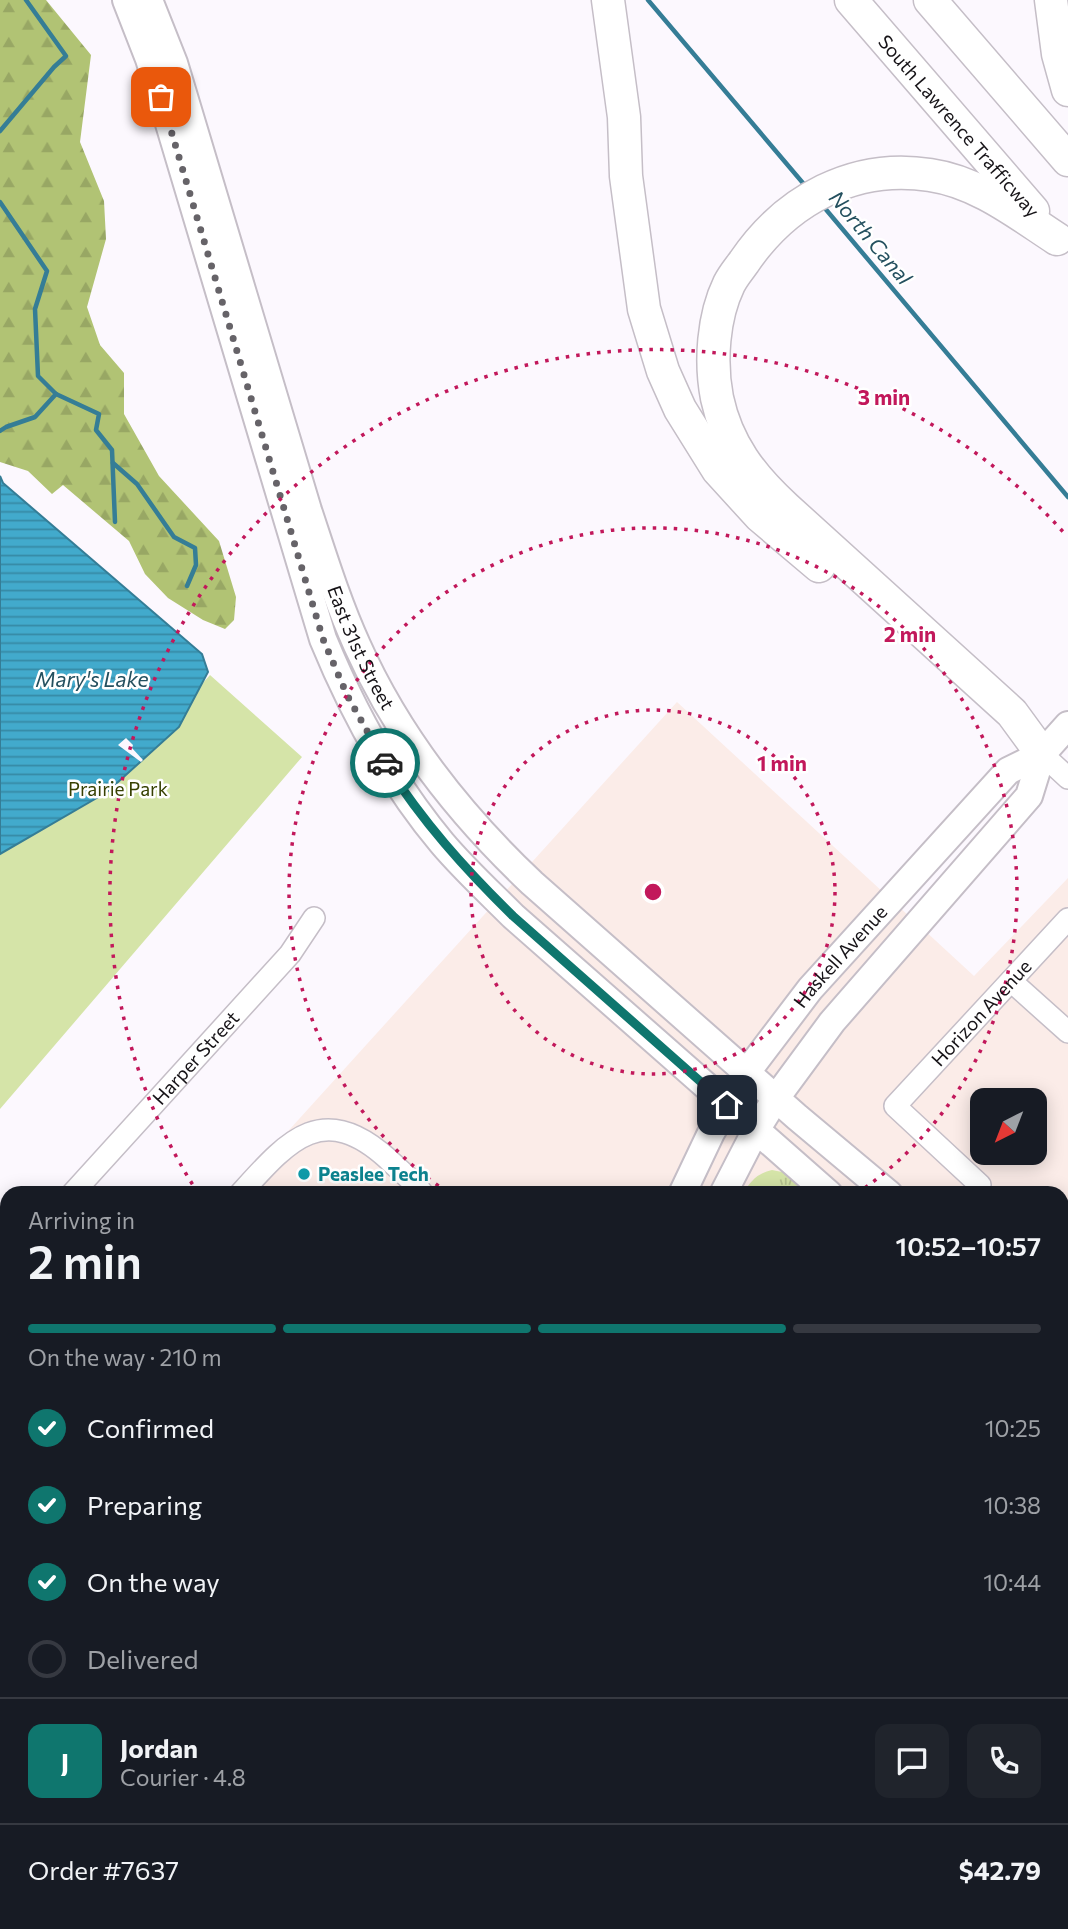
<!DOCTYPE html>
<html lang="en">
<head>
<meta charset="utf-8">
<style>
	body { margin:0; font-family:Commissioner,sans-serif; background:#20242c; color:#f1f3f6; height:100vh; display:flex; flex-direction:column; font-size:26px; white-space:nowrap }
	* { box-sizing:border-box; margin:0 }
	p { font-size:23px; color:#9ea1a6 }
	.icon { flex:none; width:38px; height:38px; fill:none; stroke:currentColor; stroke-width:2; stroke-linecap:round; stroke-linejoin:round }
	.map { position:relative; flex:1; overflow:hidden }
	.details { position:absolute; left:0px; top:1186px; width:1069px; height:744px; display:flex; flex-direction:column; background:#171b24; border-radius:21px 21px 0 0; box-shadow:0 4px 18px #0003 }
	.details>* { flex:none }
	.needle { width:46px; rotate:222deg }
	.tools { position:absolute; left:970px; top:1088px; display:grid; gap:14px }
	.tools a { display:grid; place-items:center; width:77px; height:77px; border-radius:14px; background:#171b24; box-shadow:0 4px 18px #0003; font-size:35px }
	.pin { position:absolute; display:grid; place-items:center; width:60px; height:60px; color:#fff; margin:-30px; border-radius:14px; box-shadow:0 4px 10px #0006 }
	.courier { position:absolute; display:grid; place-items:center; width:70px; height:70px; margin:-35px; border:5px solid #0f766e; border-radius:50%; background:#fff; color:#222; box-shadow:0 2px 9px #0007 }
	.summary em { font-style:normal; font-weight:600 }
	.summary div { display:flex; flex-direction:column-reverse }
	.summary { display:flex; align-items:center; justify-content:space-between; height:119px; padding:0 28px }
	h1 { font-size:46px; font-weight:600; line-height:52px }
	.bar { display:grid; grid-template-columns:repeat(4,1fr); gap:10px 7px; align-content:center; height:84px; padding:0 28px }
	.bar i { height:9px; border-radius:5px; background:#363941 }
	.bar .active { background:#0f766e }
	.bar p { grid-column:span 4 }
	.line { display:flex; align-items:center; gap:18px; padding:0 28px; border-top:2px solid #363941 }
	.line div { flex:1 }
	.round { display:grid; place-items:center; flex:none; width:74px; height:74px; border-radius:14px; background:#20242c }
	ol { padding:0 28px; list-style:none }
	li { display:flex; align-items:center; gap:21px; height:77px }
	li p { margin-inline-start:auto }
	li .icon { padding:7px; border-radius:50%; background:#0f766e; color:#fff; stroke-width:4 }
	li:last-child { color:#9ea1a6 }
	li i { width:38px; height:38px; border:4px solid #363941; border-radius:50% }
	.map>svg:first-child { display:block }
	.industrial { fill:#fbece8; fill-rule:evenodd }
	.grass { fill:url(#grass-tufts) }
	.forest { fill:url(#forest-firs) }
	.park { fill:#d5e4a8 }
	.water { fill:url(#water-rules); stroke:#357d96; stroke-width:2 }
	.pier { fill:#fcf8fe }
	.lines { fill:none; stroke-linecap:round; stroke-linejoin:round }
	.stream { stroke:#357d96; stroke-width:4.5 }
	.minor-casing { stroke:#c5bec7; stroke-width:24 }
	.major-casing { stroke:#c5bec7; stroke-width:30 }
	.highway-casing { stroke:#c5bec7; stroke-width:35 }
	.minor { stroke:#fff; stroke-width:21 }
	.major { stroke:#fff; stroke-width:26 }
	.highway { stroke:#fff; stroke-width:32 }
	.done { stroke:#666368; stroke-width:7; stroke-dasharray:0 12.6 }
	.route { stroke:#0f766e; stroke-width:9 }
	.ring { fill:none; stroke:#c2185b; stroke-width:3.5; stroke-dasharray:3.5 7 }
	.culture-dot { fill:#0f9aa8; stroke:#fff; stroke-width:2.5 }
	.labels { text-anchor:middle; stroke-width:5; stroke-linejoin:round; paint-order:stroke }
	.street-label { font-size:19px; fill:#161317; stroke:#fff }
	.park-label { font-size:19px; fill:#374102; stroke:#fff }
	.culture-label { font-size:19px; font-weight:bold; fill:#0d838f; stroke:#fff; text-anchor:start }
	.water-label { font-size:21px; font-style:italic; fill:#24505f; stroke:#fff }
	.centre { fill:#c2185b; stroke:#fff; stroke-width:3.5 }
	.ring-label { font-size:21px; text-anchor:middle; font-weight:bold; fill:#c2185b; stroke:#fff; stroke-width:5; stroke-linejoin:round; paint-order:stroke }
</style>
</head>
<body>
<div class="map">
<svg width="1068" height="1929" viewBox="0 0 1068 1929">
	<defs>
		<pattern id="grass-tufts" width="24" height="20" patternUnits="userSpaceOnUse" patternTransform="scale(1.75)"><rect width="24" height="20" fill="#d5e4a8"/><path d="M3 7l-1-3M5 7V3M7 7l1-3M15 17l-1-3M17 17v-4M19 17l1-3" fill="none" stroke="#b6c390"/></pattern>
		<pattern id="forest-firs" width="22" height="20" patternUnits="userSpaceOnUse" patternTransform="scale(1.75)"><rect width="22" height="20" fill="#b1c374"/><path d="M5 1l3.5 6h-7zM16 11l3.5 6h-7z" fill="#98a764"/></pattern>
		<pattern id="water-rules" width="6" height="5" patternUnits="userSpaceOnUse" patternTransform="scale(1.75)"><rect width="6" height="5" fill="#42aacc"/><path d="M0 2.5h6" fill="none" stroke="#3689a5"/></pattern>
	</defs>
	<rect width="100%" height="100%" fill="#fcf8fe"/>
	<!-- industrial -->
	<g class="industrial">
		<path d="M677,702L974,976L1068,878V1929H321L314,1923H1062V1194H231ZM982,1101H1034V1153H982Z"/>
		<path d="M7,1441V1651L0,1645V1449Z"/>
	</g>
	<!-- grass -->
	<g class="grass">
		<path d="M772,1170L787,1173L813,1194H743C750,1181 758,1173 772,1170Z"/>
		<path d="M1062,1326L1068,1327V1616L1062,1623Z"/>
		<path d="M633,1923H789L783,1929H632Z"/>
	</g>
	<!-- forest -->
	<g class="forest">
		<path d="M0,0H46L91,55L80,142L104,201L106,239L87,307L100,345L124,373V414L159,476L219,541L236,597L234,620L225,629L203,620L168,598L145,574L129,541L63,485L52,494L28,471L0,462Z"/>
		<path d="M1062,1379L1068,1383V1572L1062,1579Z"/>
	</g>
	<!-- park -->
	<path class="park" d="M0,525L191,696L210,675L302,757L0,1109Z"/>
	<!-- water -->
	<path class="water" d="M0,476L3,483L202,654L208,672L179,727L107,792L0,854Z"/>
	<!-- pier -->
	<path class="pier" d="M126,738L133,745L132,748L143,760L141,762L118,745Z"/>
	<g class="lines">
		<!-- stream -->
		<g class="stream">
			<path d="M648,0L808,189"/>
			<path d="M0,131L54,67L66,56L26,0"/>
			<path d="M0,202L47,271L35,309L38,376L56,394L99,414L96,430L112,450L115,522"/>
			<path d="M823,206L1068,497"/>
			<path d="M0,431L6,427L35,417L56,394"/>
			<path d="M113,463L137,484L174,537L195,548L196,565L187,586"/>
		</g>
		<!-- minor casing -->
		<g class="minor-casing">
			<g id="minor">
				<path d="M1042,754L1068,778"/>
				<path d="M1011,981L1068,1032"/>
				<path id="s1" d="M980,1185L895,1106L1068,919"/>
				<path id="s2" d="M72,1194L290,954L314,918"/>
				<path d="M240,1194C287,1142 322,1099 388,1159C399,1170 414,1181 423,1194"/>
				<path d="M0,1273L7,1265"/>
				<path d="M1062,1641L1068,1634"/>
				<path d="M1062,1693L1068,1698"/>
				<path d="M0,1787L7,1794"/>
				<path d="M1062,1819L1068,1816"/>
				<path d="M0,1886L7,1881"/>
				<path d="M154,1923L160,1929"/>
				<path d="M390,1923L399,1929"/>
				<path d="M906,1923L913,1929"/>
				<path d="M800,1929L805,1923"/>
				<path d="M982,1929L987,1923"/>
			</g>
		</g>
		<!-- major casing -->
		<g class="major-casing">
			<g id="major">
				<path d="M126,0L149,59L161,97L323,639C353,712 391,782 442,843C464,869 489,892 513,916L829,1194"/>
				<path id="s3" d="M149,0L174,63L308,510C323,555 337,601 357,645C398,737 459,814 532,883L797,1117L889,1194"/>
				<path id="s4" d="M682,1194L711,1133L747,1072L810,989L1008,771L1042,754L1068,725"/>
				<path d="M723,1194L756,1130L776,1098L832,1022L1029,796L1042,754"/>
				<path d="M1062,1277L1068,1279"/>
				<path d="M1062,1315L1068,1317"/>
				<path d="M617,1929L618,1923"/>
			</g>
		</g>
		<!-- highway casing -->
		<g class="highway-casing">
			<g id="highway">
				<path d="M608,0L624,117L626,176L644,309L663,371L680,409L718,470L760,516L819,566"/>
				<path d="M851,0L1033,211"/>
				<path d="M930,0L1068,160"/>
				<path d="M1051,0L1058,54L1068,90"/>
				<path d="M1042,754L1012,713L786,508C752,477 727,445 717,398C710,362 713,317 729,284C733,276 739,269 744,262C786,200 854,163 930,175C978,182 1017,213 1057,239"/>
			</g>
		</g>
		<!-- minor -->
		<use href="#minor" class="minor"/>
		<!-- major -->
		<use href="#major" class="major"/>
		<!-- highway -->
		<use href="#highway" class="highway"/>
	</g>
	<g class="lines">
		<!-- done -->
		<path class="done" d="M161,97L323,639L347,695L385,763"/>
		<!-- route -->
		<path class="route" d="M385,763C423,822 464,868 513,916L727,1105"/>
	</g>
	<!-- distance rings -->
	<g class="ring">
		<circle cx="653" cy="892" r="182"/>
		<path d="M447 1192A364 364 0 1 1 859 1192"/>
		<path d="M198 1193A546 546 0 0 1 1065 534"/>
	</g>
	<!-- markers -->
	<circle class="culture-dot" cx="304" cy="1174" r="7"/>
	<g class="labels">
		<!-- street labels -->
		<g class="street-label">
			<text transform="translate(959 126) rotate(49)" y="7">South Lawrence Trafficway</text>
			<text dy="7" stroke="none"><textPath href="#s3" startOffset="682">East 31st Street</textPath></text>
			<text dy="7" stroke="none"><textPath href="#s4" startOffset="287">Haskell Avenue</textPath></text>
			<text dy="7" stroke="none"><textPath href="#s1" startOffset="243">Horizon Avenue</textPath></text>
			<text dy="7" stroke="none"><textPath href="#s2" startOffset="184">Harper Street</textPath></text>
		</g>
		<!-- park labels -->
		<g class="park-label">
			<text x="118" y="796">Prairie Park</text>
		</g>
		<!-- culture labels -->
		<g class="culture-label">
			<text x="318" y="1181">Peaslee Tech</text>
		</g>
		<!-- water labels -->
		<g class="water-label">
			<text transform="translate(870 238) rotate(50)" y="7">North Canal</text>
			<text x="92" y="687">Mary's Lake</text>
		</g>
	</g>
	<circle cx="653" cy="892" r="10" class="centre"/>
	<g class="ring-label">
		<text x="884" y="405">3 min</text>
		<text x="910" y="642">2 min</text>
		<text x="782" y="771">1 min</text>
	</g>
</svg>
<div class="tools">
<a><svg class="needle" viewBox="-14 -14 28 28"><path d="M0-13l5 13h-10z" fill="#e53935"/><path d="M0 13l5-13h-10z" fill="#9ea1a6"/></svg></a>
</div>
<div class="pin" style="left:161px;top:97px;background:#ea580c"><svg class="icon" aria-label="bag" viewBox="0 0 24 24"><path d="M5 8h14l-1 12H6zM9 8a3 3 0 0 1 6 0"/></svg></div>
<div class="pin" style="left:727px;top:1105px;background:#1f2937"><svg class="icon" aria-label="home" viewBox="0 0 24 24"><path d="M3 11l9-7 9 7M6 9v11h12V9"/></svg></div>
<div class="courier" style="left:385px;top:763px"><svg class="icon" aria-label="car" viewBox="0 0 24 24"><path d="M5 17H2v-5l4-1 3-4h7l3 4 3 1v5h-3M9 17h6M6 11h13"/><circle cx="7" cy="17" r="2"/><circle cx="17" cy="17" r="2"/></svg></div>
<section class="details">
<div class="summary"><div><h1>2 min</h1><p>Arriving in</p></div><em>10:52–10:57</em></div>
<div class="bar"><i class="active"></i><i class="active"></i><i class="active"></i><i></i><p>On the way · 210 m</p></div>
<ol>
<li><svg class="icon" aria-label="check" viewBox="0 0 24 24"><path d="M5 12l5 5 9-10"/></svg>Confirmed<p>10:25</p></li>
<li><svg class="icon" aria-label="check" viewBox="0 0 24 24"><path d="M5 12l5 5 9-10"/></svg>Preparing<p>10:38</p></li>
<li><svg class="icon" aria-label="check" viewBox="0 0 24 24"><path d="M5 12l5 5 9-10"/></svg>On the way<p>10:44</p></li>
<li><i></i>Delivered</li>
</ol>
<div class="line" style="height:126px"><b class="round" style="background:#0f766e;color:#fff">J</b><div><b>Jordan</b><p>Courier · 4.8</p></div><a class="round"><svg class="icon" aria-label="chat" viewBox="0 0 24 24"><path d="M4 5h16v11H9l-5 4z"/></svg></a><a class="round"><svg class="icon" aria-label="phone" viewBox="0 0 24 24"><path d="M5 4h4l2 5-3 2q2 4 5 5l2-3 5 2v4C11 20 4 13 5 4z"/></svg></a></div>
<div class="line" style="height:91px"><div>Order #7637</div><b>$42.79</b></div>
</section>
</div>
</body>
</html>
